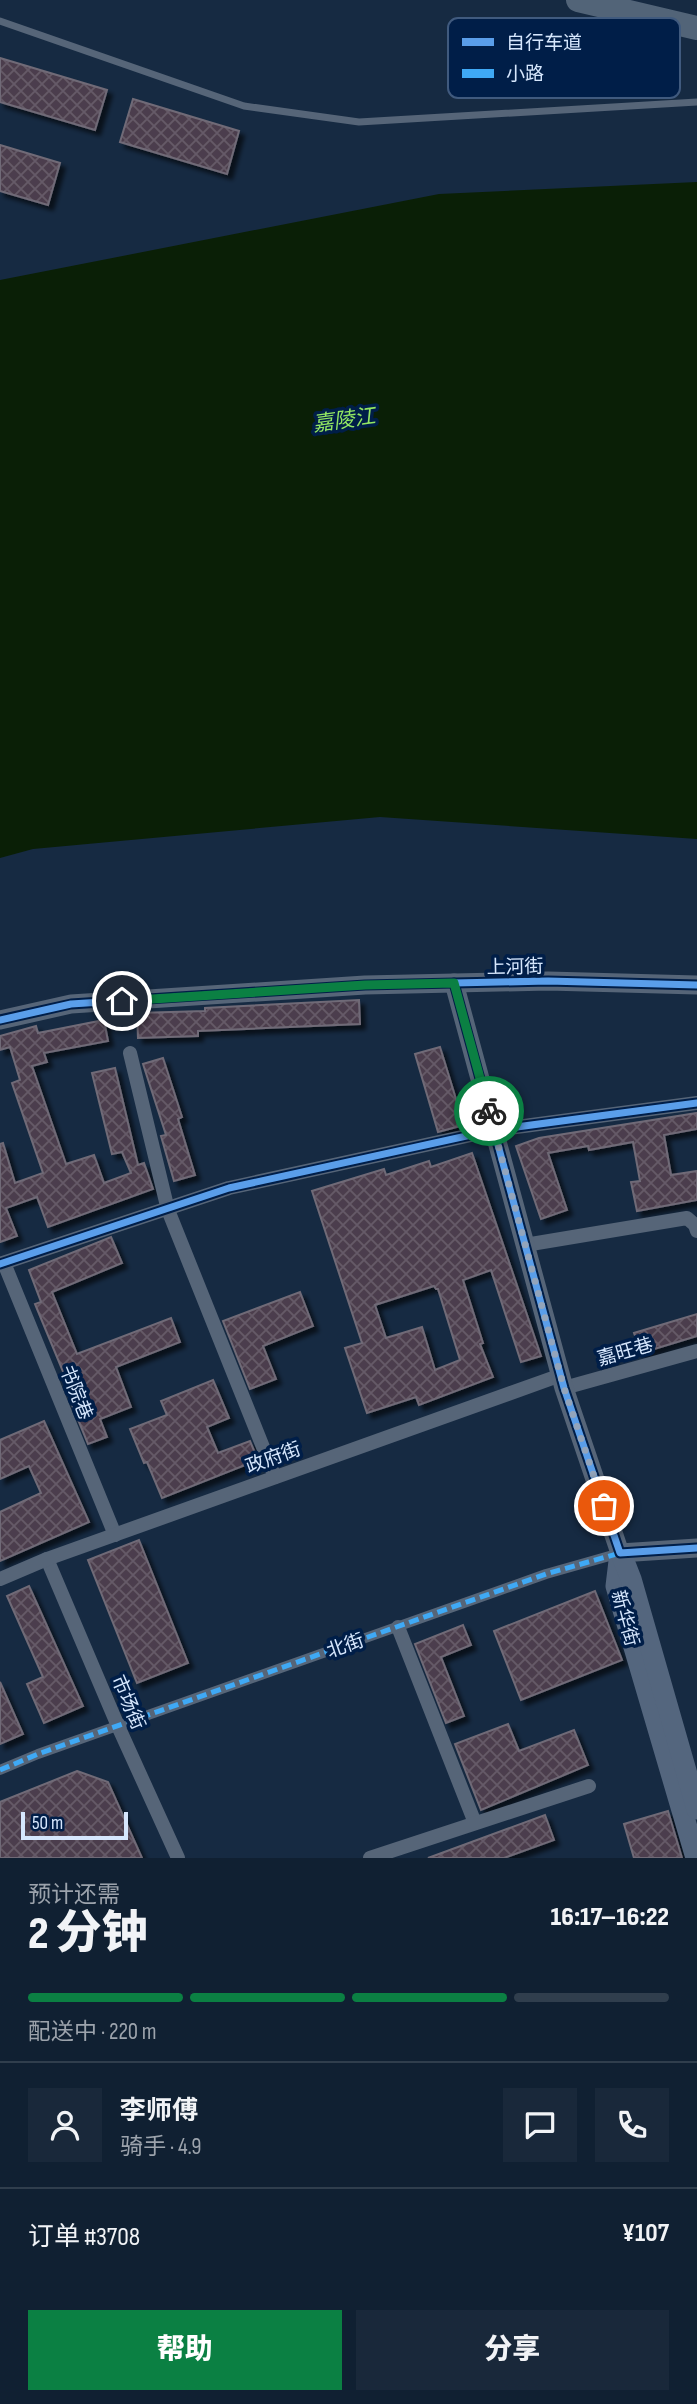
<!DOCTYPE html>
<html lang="zh">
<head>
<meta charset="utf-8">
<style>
	body { margin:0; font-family:"Sofia Sans Condensed","Noto Sans SC",sans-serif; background:#19283a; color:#f1f3f6; height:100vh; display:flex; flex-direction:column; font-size:26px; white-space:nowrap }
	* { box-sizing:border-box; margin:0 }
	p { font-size:23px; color:#9ca3ac }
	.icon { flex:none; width:38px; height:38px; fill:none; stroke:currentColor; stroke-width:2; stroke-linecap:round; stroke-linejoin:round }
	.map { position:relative; height:1858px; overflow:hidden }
	.side { display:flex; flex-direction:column; background:#102032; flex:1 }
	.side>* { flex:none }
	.scale { position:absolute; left:21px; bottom:18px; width:107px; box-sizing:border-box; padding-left:7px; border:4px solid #d6e7fd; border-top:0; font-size:19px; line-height:24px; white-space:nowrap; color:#d6e7fd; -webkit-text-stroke:5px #001e48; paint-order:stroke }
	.pin { position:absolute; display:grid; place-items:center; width:60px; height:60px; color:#fff; margin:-30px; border:4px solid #fff; border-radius:50%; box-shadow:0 2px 7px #0007 }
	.courier { position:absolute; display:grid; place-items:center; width:70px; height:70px; margin:-35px; border:5px solid #0b8043; border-radius:50%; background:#fff; color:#222; box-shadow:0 2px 9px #0007 }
	.overview em { font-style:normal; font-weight:800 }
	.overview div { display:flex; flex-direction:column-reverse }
	.overview { display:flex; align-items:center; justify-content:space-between; height:119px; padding:0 28px }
	h1 { font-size:46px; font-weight:800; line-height:52px }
	.bar { display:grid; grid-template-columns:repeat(4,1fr); gap:10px 7px; align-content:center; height:84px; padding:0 28px }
	.bar i { height:9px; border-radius:5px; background:#303e4d }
	.bar .on { background:#0b8043 }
	.bar p { grid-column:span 4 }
	.line { display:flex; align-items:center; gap:18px; padding:0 28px; border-top:2px solid #303e4d }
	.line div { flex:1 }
	.round { display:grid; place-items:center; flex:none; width:74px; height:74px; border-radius:0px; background:#19283a }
	.button { display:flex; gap:14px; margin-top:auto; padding:14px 28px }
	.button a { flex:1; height:80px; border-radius:0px; background:#0b8043; color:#fff; font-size:28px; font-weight:800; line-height:80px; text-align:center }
	.button a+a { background:#19283a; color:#f1f3f6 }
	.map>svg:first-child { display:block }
	.water { fill:#0a1f06 }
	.building { fill:url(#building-cross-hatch); stroke:#706b77; stroke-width:2; fill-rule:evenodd; filter:url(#shadow) }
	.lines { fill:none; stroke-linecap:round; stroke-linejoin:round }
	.service { stroke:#566578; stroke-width:7 }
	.pedestrian { stroke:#566578; stroke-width:10 }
	.minor { stroke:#566578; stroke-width:14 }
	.tertiary { stroke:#566578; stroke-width:19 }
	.secondary { stroke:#54667e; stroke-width:21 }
	.trunk { stroke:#526478; stroke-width:24 }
	.quiet { stroke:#3fa9f5; stroke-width:5; stroke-dasharray:10 5; stroke-linecap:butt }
	.cycleway-casing { stroke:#001e48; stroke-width:11 }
	.cycleway { stroke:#5a9eea; stroke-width:7 }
	.done { stroke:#93a5bc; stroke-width:7; stroke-dasharray:0 12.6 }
	.route { stroke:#0b8043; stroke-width:9 }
	.labels { text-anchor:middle; stroke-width:7; stroke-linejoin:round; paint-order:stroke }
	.street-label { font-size:19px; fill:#d6e7fd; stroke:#001e48 }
	.water-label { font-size:21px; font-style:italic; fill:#93e762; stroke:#001e48 }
	.key { fill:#001e48; stroke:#405a7e; stroke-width:2 }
	.key-label { font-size:19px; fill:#d6e7fd }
</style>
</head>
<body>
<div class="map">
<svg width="697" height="1858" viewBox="0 0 697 1858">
	<defs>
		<pattern id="building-cross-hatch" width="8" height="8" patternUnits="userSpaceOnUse" patternTransform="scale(1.75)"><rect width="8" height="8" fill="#4c3e4d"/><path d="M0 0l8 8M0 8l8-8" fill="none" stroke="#655a68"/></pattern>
		<filter id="shadow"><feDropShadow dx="5" dy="5" stdDeviation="2" flood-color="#0009"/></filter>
	</defs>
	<rect width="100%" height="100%" fill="#162a42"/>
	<!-- water -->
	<path class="water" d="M697,182V839L380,817L33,849L0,858V280L439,194Z"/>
	<!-- building -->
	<g class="building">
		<path d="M0,58L107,90L95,130L0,102Z"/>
		<path d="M133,99L239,131L227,174L120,142Z"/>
		<path d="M0,145L60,163L48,205L0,191Z"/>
		<path d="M359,1000L360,1024L198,1031V1036L138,1038L137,1013L205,1011V1008Z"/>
		<path d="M104,1020L108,1041L44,1053L47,1062L32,1066L66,1164L94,1155L104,1183L131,1173L122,1152L112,1154L92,1073L115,1068L138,1165L144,1163L153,1189L48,1227L37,1197L6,1208L17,1236L0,1242V1144L3,1143L15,1183L43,1173L12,1083L20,1080L10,1047L0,1050V1036L36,1026L38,1033Z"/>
		<path d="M440,1047L464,1125L438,1132L415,1054Z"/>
		<path d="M163,1058L182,1117L178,1119L195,1175L174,1181L161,1136L166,1135L143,1064Z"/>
		<path d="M697,1113V1129L664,1135L671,1175L697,1171V1200L637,1211L631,1182L640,1181L633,1142L589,1150L588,1146L548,1153L567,1210L541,1219L516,1146L539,1138Z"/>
		<path d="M472,1153L541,1356L521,1362L491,1270L463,1280L483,1343L480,1344L493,1377L419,1405L416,1397L367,1413L345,1348L362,1343L312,1191L384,1169L386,1175L429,1161L431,1167ZM434,1286L436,1289H438L460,1360L435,1370L422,1327L386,1338L375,1305Z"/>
		<path d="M111,1237L122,1263L52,1292L77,1354L171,1318L180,1342L116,1367L131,1407L100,1419L107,1437L88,1444L70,1400L74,1398L35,1304L41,1302L29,1270Z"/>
		<path d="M300,1292L313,1326L263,1346L276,1379L250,1389L223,1321Z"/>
		<path d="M697,1314V1336L641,1353L634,1333Z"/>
		<path d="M213,1380L229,1418L207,1427L218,1453L250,1441L258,1460L162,1498L147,1462L144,1463L130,1429L167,1415L161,1401Z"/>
		<path d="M44,1421L89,1522L0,1561V1512L41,1493L29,1466L0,1479V1440Z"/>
		<path d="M139,1540L188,1663L137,1683L88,1560Z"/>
		<path d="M29,1586L83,1706L44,1723L27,1684L43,1677L7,1596Z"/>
		<path d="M595,1591L622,1660L521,1700L494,1631Z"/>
		<path d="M463,1625L471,1645L441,1657L464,1716L446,1723L415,1644Z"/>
		<path d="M0,1682L23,1734L0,1744Z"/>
		<path d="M508,1724L519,1751L574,1730L588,1765L481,1810L455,1744Z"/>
		<path d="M77,1771L108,1782L142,1858H0V1802Z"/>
		<path d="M668,1811L682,1858H634L624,1824Z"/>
		<path d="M545,1815L554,1840L504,1858H428Z"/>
	</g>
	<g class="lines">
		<!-- service -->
		<path class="service" d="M0,21L244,106L359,122L697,102"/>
		<!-- pedestrian -->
		<path class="pedestrian" d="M0,1770L38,1754L546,1574L620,1553"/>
		<!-- minor -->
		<g class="minor">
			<path d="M130,1053L168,1210L275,1477"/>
			<path d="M525,1245L687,1218L695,1225L697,1231"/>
			<path d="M4,1263L115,1535"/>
			<path d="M0,1264L229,1188L494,1130L697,1103"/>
			<path d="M564,1388L697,1351"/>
			<path d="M47,1559L118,1726L178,1858"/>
			<path d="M0,1579L47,1559L561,1375"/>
			<path d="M398,1627L475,1823"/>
			<path d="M370,1858L589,1786"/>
		</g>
		<!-- tertiary -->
		<g class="tertiary">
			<path d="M454,983L564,1388L620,1553L697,1548"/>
			<path d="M0,1020L71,1004L365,985L548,981L697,985"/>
		</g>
		<!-- secondary -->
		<g class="secondary">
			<path d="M620,1553L616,1586L696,1858"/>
			<path d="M622,1556L631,1579L697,1809"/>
		</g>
		<!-- trunk -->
		<path class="trunk" d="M578,0L697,28"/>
		<!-- quiet -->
		<path class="quiet" d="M0,1770L38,1754L546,1574L620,1553"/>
		<!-- cycleway casing -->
		<g class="cycleway-casing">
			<g id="cycleway">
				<path d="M454,983L564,1388L620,1553L697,1548"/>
				<path d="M0,1020L71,1004L365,985L548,981L697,985"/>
				<path d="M0,1264L229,1188L494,1130L697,1103"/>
			</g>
		</g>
		<!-- cycleway -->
		<use href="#cycleway" class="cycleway"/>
	</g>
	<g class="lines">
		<!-- done -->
		<path class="done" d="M489,1111L564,1388L604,1506"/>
		<!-- route -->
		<path class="route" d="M122,1001L365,985L454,983L489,1111"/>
	</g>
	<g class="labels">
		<!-- street labels -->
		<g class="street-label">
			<text transform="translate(515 966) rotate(-1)" y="7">上河街</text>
			<text transform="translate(625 1351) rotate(-16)" y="7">嘉旺巷</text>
			<text transform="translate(77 1392) rotate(68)" y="7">书院巷</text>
			<text transform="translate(273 1457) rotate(-20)" y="7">政府街</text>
			<text transform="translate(626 1618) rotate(75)" y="7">新华街</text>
			<text transform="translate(345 1645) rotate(-19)" y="7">北街</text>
			<text transform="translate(129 1702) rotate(67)" y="7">市场街</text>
		</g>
		<!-- water labels -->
		<g class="water-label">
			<text transform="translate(344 420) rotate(-8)" y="7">嘉陵江</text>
		</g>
	</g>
	<!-- legend -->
	<rect x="448" y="18" width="232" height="80" rx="10" class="key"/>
	<rect x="462" y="38" width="32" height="8" fill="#5a9eea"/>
	<rect x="462" y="69" width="32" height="9" fill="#3fa9f5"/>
	<g class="key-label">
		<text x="506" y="49">自行车道</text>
		<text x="506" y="80">小路</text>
	</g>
</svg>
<div class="scale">50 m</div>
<div class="pin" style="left:604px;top:1506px;background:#ea580c"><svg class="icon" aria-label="bag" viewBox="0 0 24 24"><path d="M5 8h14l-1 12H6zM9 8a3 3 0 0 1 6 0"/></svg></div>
<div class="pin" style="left:122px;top:1001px;background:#1f2937"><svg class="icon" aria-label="home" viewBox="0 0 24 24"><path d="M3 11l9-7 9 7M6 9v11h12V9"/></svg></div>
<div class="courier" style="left:489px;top:1111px"><svg class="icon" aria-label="bike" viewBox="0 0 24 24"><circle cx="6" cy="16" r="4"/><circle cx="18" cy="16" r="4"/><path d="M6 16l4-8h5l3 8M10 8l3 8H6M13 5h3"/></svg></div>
</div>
<section class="side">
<div class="overview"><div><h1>2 分钟</h1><p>预计还需</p></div><em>16:17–16:22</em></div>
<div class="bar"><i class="on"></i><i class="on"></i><i class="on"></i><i></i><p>配送中 · 220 m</p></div>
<div class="line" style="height:126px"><a class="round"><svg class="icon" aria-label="person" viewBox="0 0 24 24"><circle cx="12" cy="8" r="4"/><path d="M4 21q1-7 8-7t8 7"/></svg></a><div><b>李师傅</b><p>骑手 · 4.9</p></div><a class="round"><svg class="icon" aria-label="chat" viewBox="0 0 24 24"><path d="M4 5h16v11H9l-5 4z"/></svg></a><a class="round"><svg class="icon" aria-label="phone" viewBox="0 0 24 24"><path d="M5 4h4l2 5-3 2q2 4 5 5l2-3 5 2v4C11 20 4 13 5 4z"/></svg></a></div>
<div class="line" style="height:91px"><div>订单 #3708</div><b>¥107</b></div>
<div class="button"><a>帮助</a><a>分享</a></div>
</section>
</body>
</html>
